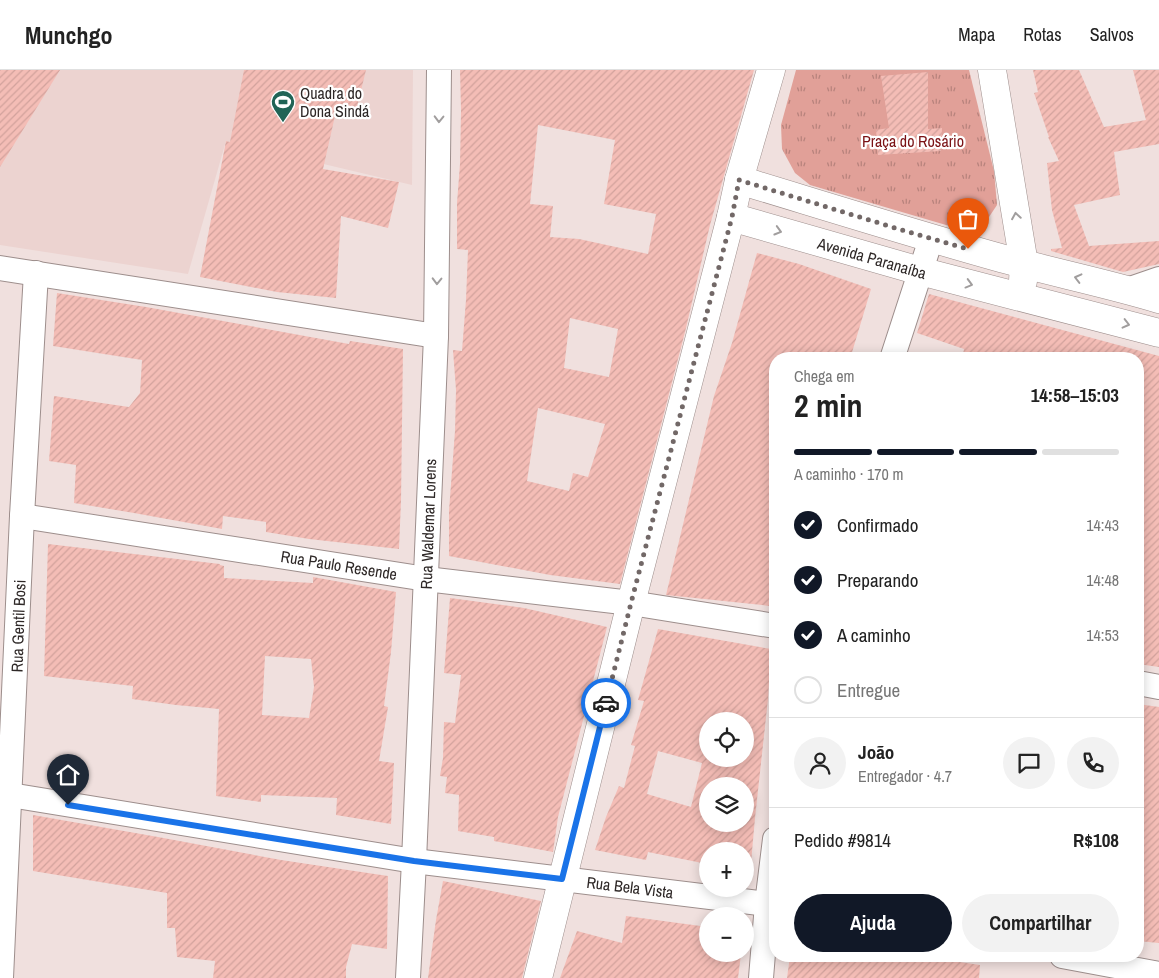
<!DOCTYPE html>
<html lang="pt">
<head>
<meta charset="utf-8">
<style>
	body { margin:0; font-family:"Archivo Narrow",sans-serif; background:#f2f2f2; color:#222; height:100vh; display:flex; flex-direction:column; font-size:19px; white-space:nowrap }
	* { box-sizing:border-box; margin:0 }
	p { font-size:16px; color:#767676 }
	.icon { flex:none; width:28px; height:28px; fill:none; stroke:currentColor; stroke-width:2; stroke-linecap:round; stroke-linejoin:round }
	.map { position:relative; flex:1; overflow:hidden }
	.details { position:absolute; left:769px; top:282px; width:375px; height:610px; display:flex; flex-direction:column; background:#fff; border-radius:20px; box-shadow:0 2px 12px #0003 }
	.details>* { flex:none }
	.tools { position:absolute; left:699px; top:642px; display:grid; gap:10px }
	.tools a { display:grid; place-items:center; width:55px; height:55px; border-radius:50%; background:#fff; box-shadow:0 2px 12px #0003; font-size:25px }
	.pin { position:absolute; display:grid; place-items:center; width:42px; height:42px; color:#fff; margin:-51px -21px; border-radius:50% 50% 50% 0; rotate:-45deg; box-shadow:0 0 5px #0007 }
	.pin .icon { rotate:45deg }
	.courier { position:absolute; display:grid; place-items:center; width:50px; height:50px; margin:-25px; border:4px solid #1a73e8; border-radius:50%; background:#fff; color:#222; box-shadow:0 1px 6px #0007 }
	.head em { font-style:normal; font-weight:700 }
	.head div { display:flex; flex-direction:column-reverse }
	.head { display:flex; align-items:center; justify-content:space-between; height:85px; padding:0 25px }
	h1 { font-size:32px; font-weight:700; line-height:38px }
	.bar { display:grid; grid-template-columns:repeat(4,1fr); gap:8px 5px; align-content:center; height:60px; padding:0 25px }
	.bar i { height:6px; border-radius:4px; background:#e0e0e0 }
	.bar .on { background:#111827 }
	.bar p { grid-column:span 4 }
	.line { display:flex; align-items:center; gap:12px; padding:0 25px; border-top:1px solid #e0e0e0 }
	.line div { flex:1 }
	.round { display:grid; place-items:center; flex:none; width:52px; height:52px; border-radius:26px; background:#f2f2f2 }
	ol { padding:0 25px; list-style:none }
	li { display:flex; align-items:center; gap:15px; height:55px }
	li p { margin-inline-start:auto }
	li .icon { padding:5px; border-radius:50%; background:#111827; color:#fff; stroke-width:4 }
	li:last-child { color:#767676 }
	li i { width:28px; height:28px; border:2px solid #e0e0e0; border-radius:50% }
	.action { display:flex; gap:10px; margin-top:auto; padding:10px 25px }
	.action a { flex:1; height:58px; border-radius:30px; background:#111827; color:#fff; font-size:20px; font-weight:700; line-height:58px; text-align:center }
	.action a+a { background:#f2f2f2; color:#222 }
	header { display:flex; align-items:center; gap:30px; box-sizing:border-box; height:70px; padding:0 25px; background:#fff; border-bottom:1px solid #e0e0e0 }
	header strong { font-size:24px }
	nav { display:flex; gap:28px; margin-inline-start:auto; font-size:18px }
	.map>svg:first-child { display:block }
	.built { fill:#ecd3d0 }
	.grass { fill:url(#grass-tufts) }
	.building { fill:url(#building-hatch); fill-rule:evenodd }
	.lines { fill:none; stroke-linecap:round; stroke-linejoin:round }
	.street-casing { stroke:#9d8e8c; stroke-width:26 }
	.secondary-casing { stroke:#9d8e8c; stroke-width:29 }
	.street { stroke:#fff; stroke-width:24 }
	.secondary { stroke:#fff; stroke-width:28 }
	.oneway { stroke:#a19e9e }
	.done { stroke:#726867; stroke-width:5; stroke-dasharray:0 9 }
	.route { stroke:#1a73e8; stroke-width:6 }
	.labels { text-anchor:middle; stroke-width:4.5; stroke-linejoin:round; paint-order:stroke }
	.poi-label { font-size:16px; fill:#2e2827; stroke:#fff; text-anchor:start }
	.park-label { font-size:16px; fill:#7a1215; stroke:#fff }
	.street-label { font-size:16px; fill:#2e2827; stroke:#fff }
</style>
</head>
<body>
<header>
<strong>Munchgo</strong>
<nav><a>Mapa</a><a>Rotas</a><a>Salvos</a></nav>
</header>
<div class="map">
<svg width="1159" height="908" viewBox="0 0 1159 908">
	<defs>
		<pattern id="grass-tufts" width="24" height="20" patternUnits="userSpaceOnUse" patternTransform="scale(1.25)"><rect width="24" height="20" fill="#e1a098"/><path d="M3 7l-1-3M5 7V3M7 7l1-3M15 17l-1-3M17 17v-4M19 17l1-3" fill="none" stroke="#b7827c"/></pattern>
		<pattern id="building-hatch" width="6" height="6" patternUnits="userSpaceOnUse" patternTransform="scale(1.25)"><rect width="6" height="6" fill="#f4bdb6"/><path d="M-1 1l2-2M0 6l6-6M5 7l2-2" fill="none" stroke="#d2a29c"/></pattern>
	</defs>
	<rect width="100%" height="100%" fill="#f0e0de"/>
	<!-- built -->
	<path class="built" d="M0,0H413L412,115L226,71L188,204L0,175Z"/>
	<!-- grass -->
	<path class="grass" d="M796,0H969L994,101L997,135L985,153L963,160L810,115L795,103L782,79L781,55Z"/>
	<!-- building -->
	<g class="building">
		<path d="M0,0H60L0,97Z"/>
		<path d="M244,0H366L356,41L337,37L323,99L399,112L388,158L341,146L336,228L277,222L200,207L226,71L230,72Z"/>
		<path d="M460,0H754L710,155L686,258L620,514L550,505L449,486V441L455,361L456,320L453,280L462,281L466,230L468,180L457,179V133L460,94L461,41ZM538,55L615,70L604,134L656,144L648,184L579,169L550,167L553,136L530,134ZM570,248L618,259L609,307L564,298ZM538,338L605,354L588,407L573,403L569,421L527,411Z"/>
		<path d="M1033,0H1079L1104,57L1146,50L1133,0H1159V74L1114,82L1120,125L1074,135L1089,176L1159,171V194L1123,202L1051,181V179L1062,178L1052,140L1047,93L1059,91L1048,67H1049L1034,23L1038,22Z"/>
		<path d="M928,2V59L942,58L941,81L878,85L876,60L889,58L881,6Z"/>
		<path d="M757,183L799,194L871,219L850,289H775V537L762,535L666,525L714,326L732,273Z"/>
		<path d="M57,223L146,237L349,274L350,271L403,279L401,431L399,479L309,469L266,462V452L223,446L222,459L134,443L74,433L76,395L49,391L54,326L129,337L140,323L142,290L53,276Z"/>
		<path d="M929,224L1159,286V597L1138,594V289H962L964,279L917,263Z"/>
		<path d="M48,474L220,494V495L224,496V508L313,513V507L396,522L391,582L384,636L388,637L379,691L394,693L391,754L336,745L337,728L261,725V732L216,726L219,639L176,635L132,629L133,616L44,606ZM265,586L311,589L314,617L309,648L262,645Z"/>
		<path d="M450,528L524,538L607,557L558,747L553,782L494,771V767L458,761L459,725L445,723L447,707L440,706L443,688L444,652L455,653L461,605L444,603Z"/>
		<path d="M658,559L771,579L768,629L755,748L749,815H745V781H708V810H705L707,794L648,782L646,790L595,780L606,747L619,716L624,718L635,676L631,675L644,631L638,630ZM708,651H745V689H708ZM658,681L702,693L691,737L647,724ZM708,716H745V754H708Z"/>
		<path d="M1138,634L1159,637V873L1138,871Z"/>
		<path d="M33,745L158,767L281,790L388,806L387,879L352,874L346,897V908H213L215,891L177,887L175,858H167V823L33,801Z"/>
		<path d="M443,811L541,831L522,908H428L436,850Z"/>
		<path d="M626,846L708,857V884H741L738,908H560L577,861L622,873Z"/>
		<path d="M790,886H918L980,895L979,908H787Z"/>
	</g>
	<g class="lines">
		<!-- street casing -->
		<g class="street-casing">
			<g id="street">
				<path d="M0,198L436,266"/>
				<path d="M1127,220L1159,209"/>
				<path d="M892,289L931,169"/>
				<path d="M22,446L426,509L631,533L775,556"/>
				<path d="M1138,613L1159,617"/>
				<path d="M10,725L414,791L775,835"/>
				<path d="M1062,886L1159,904"/>
				<path d="M1,908L22,446L36,203"/>
				<path d="M408,908L414,791L436,266L439,0"/>
				<path d="M761,908L767,834L775,769"/>
			</g>
		</g>
		<!-- secondary casing -->
		<g class="secondary-casing">
			<g id="secondary">
				<path d="M992,0L1024,194L1023,211"/>
				<path d="M739,110C825,136 911,163 997,187C1051,202 1106,213 1159,229"/>
				<path d="M731,147L920,201L1159,263"/>
				<path d="M538,908L631,533L731,147L739,110L771,0"/>
			</g>
		</g>
		<!-- street -->
		<use href="#street" class="street"/>
		<!-- secondary -->
		<use href="#secondary" class="secondary"/>
	</g>
	<!-- one-way arrows -->
	<defs><path id="oneway-chevron" d="M-2-3.5L2.5 0L-2 3.5" fill="none" stroke-width="1.6" stroke-linecap="round" stroke-linejoin="round" transform="scale(1.25)"/></defs>
	<g class="oneway">
		<use href="#oneway-chevron" transform="translate(439 49) rotate(91)"/>
		<use href="#oneway-chevron" transform="translate(1016 146) rotate(-99)"/>
		<use href="#oneway-chevron" transform="translate(778 161) rotate(16)"/>
		<use href="#oneway-chevron" transform="translate(1078 208) rotate(-166)"/>
		<use href="#oneway-chevron" transform="translate(437 211) rotate(91)"/>
		<use href="#oneway-chevron" transform="translate(969 214) rotate(15)"/>
		<use href="#oneway-chevron" transform="translate(1126 254) rotate(14)"/>
	</g>
	<g class="lines">
		<!-- done -->
		<path class="done" d="M606,633L631,533L732,147L739,110L905,161L968,179"/>
		<!-- route -->
		<path class="route" d="M68,735L414,791L562,809L606,633"/>
	</g>
	<!-- icons -->
	<defs>
		<g id="stadium-pin" transform="scale(1.25)"><path d="M0 17L-7.5 6A9.5 9.5 0 1 1 7.5 6Z" fill="#206456" stroke="#fff"/><path d="M0-5a6.5 5 0 1 0 0 10a6.5 5 0 1 0 0-10ZM-3.5-1.8h7v3.6h-7Z" fill="#fff"/></g>
	</defs>
	<g fill-rule="evenodd">
		<use href="#stadium-pin" x="283" y="32"/>
	</g>
	<g class="labels">
		<!-- poi labels -->
		<g class="poi-label">
			<text x="300" y="29">Quadra do<tspan x="300" dy="18">Dona Sindá</tspan></text>
		</g>
		<!-- park labels -->
		<g class="park-label">
			<text x="913" y="77">Praça do Rosário</text>
		</g>
		<!-- street labels -->
		<g class="street-label">
			<text transform="translate(872 188) rotate(16)" y="6">Avenida Paranaíba</text>
			<text transform="translate(428 454) rotate(-88)" y="6">Rua Waldemar Lorens</text>
			<text transform="translate(339 495) rotate(9)" y="6">Rua Paulo Resende</text>
			<text transform="translate(18 556) rotate(-88)" y="6">Rua Gentil Bosi</text>
			<text transform="translate(630 817) rotate(7)" y="6">Rua Bela Vista</text>
		</g>
	</g>
</svg>
<div class="tools">
<a><svg class="icon" aria-label="locate" viewBox="0 0 24 24"><circle cx="12" cy="12" r="6"/><path d="M12 2v4M12 18v4M2 12h4M18 12h4"/></svg></a>
<a><svg class="icon" aria-label="layers" viewBox="0 0 24 24"><path d="M12 4l9 5-9 5-9-5zM3 14l9 5 9-5"/></svg></a>
<a>+</a>
<a>−</a>
</div>
<div class="pin" style="left:968px;top:179px;background:#ea580c"><svg class="icon" aria-label="bag" viewBox="0 0 24 24"><path d="M5 8h14l-1 12H6zM9 8a3 3 0 0 1 6 0"/></svg></div>
<div class="pin" style="left:68px;top:735px;background:#1f2937"><svg class="icon" aria-label="home" viewBox="0 0 24 24"><path d="M3 11l9-7 9 7M6 9v11h12V9"/></svg></div>
<div class="courier" style="left:606px;top:633px"><svg class="icon" aria-label="car" viewBox="0 0 24 24"><path d="M5 17H2v-5l4-1 3-4h7l3 4 3 1v5h-3M9 17h6M6 11h13"/><circle cx="7" cy="17" r="2"/><circle cx="17" cy="17" r="2"/></svg></div>
<section class="details">
<div class="head"><div><h1>2 min</h1><p>Chega em</p></div><em>14:58–15:03</em></div>
<div class="bar"><i class="on"></i><i class="on"></i><i class="on"></i><i></i><p>A caminho · 170 m</p></div>
<ol>
<li><svg class="icon" aria-label="check" viewBox="0 0 24 24"><path d="M5 12l5 5 9-10"/></svg>Confirmado<p>14:43</p></li>
<li><svg class="icon" aria-label="check" viewBox="0 0 24 24"><path d="M5 12l5 5 9-10"/></svg>Preparando<p>14:48</p></li>
<li><svg class="icon" aria-label="check" viewBox="0 0 24 24"><path d="M5 12l5 5 9-10"/></svg>A caminho<p>14:53</p></li>
<li><i></i>Entregue</li>
</ol>
<div class="line" style="height:90px"><a class="round"><svg class="icon" aria-label="person" viewBox="0 0 24 24"><circle cx="12" cy="8" r="4"/><path d="M4 21q1-7 8-7t8 7"/></svg></a><div><b>João</b><p>Entregador · 4.7</p></div><a class="round"><svg class="icon" aria-label="chat" viewBox="0 0 24 24"><path d="M4 5h16v11H9l-5 4z"/></svg></a><a class="round"><svg class="icon" aria-label="phone" viewBox="0 0 24 24"><path d="M5 4h4l2 5-3 2q2 4 5 5l2-3 5 2v4C11 20 4 13 5 4z"/></svg></a></div>
<div class="line" style="height:65px"><div>Pedido #9814</div><b>R$108</b></div>
<div class="action"><a>Ajuda</a><a>Compartilhar</a></div>
</section>
</div>
</body>
</html>
